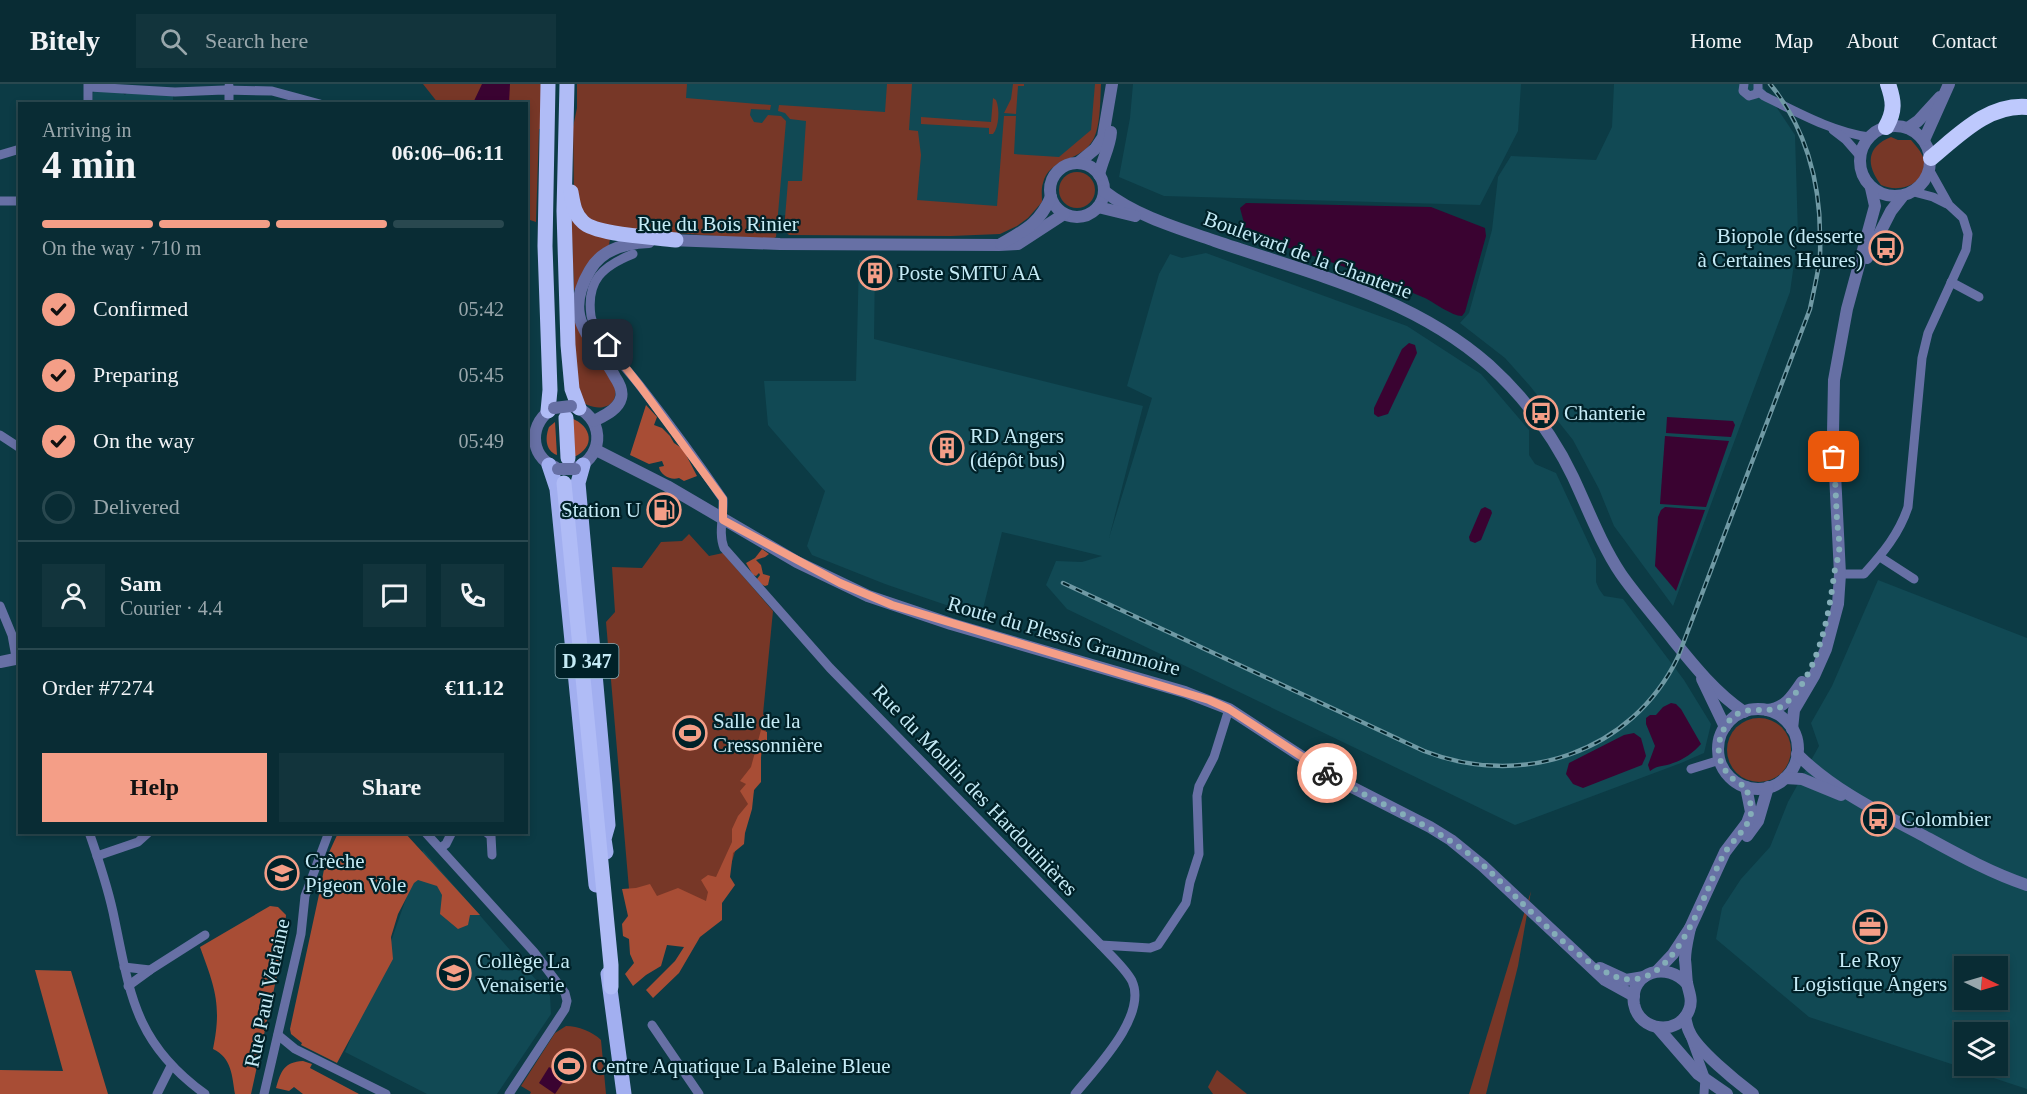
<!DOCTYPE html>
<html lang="en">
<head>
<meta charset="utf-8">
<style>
	body { margin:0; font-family:"Times New Roman",serif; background:#12343c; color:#f1f3f6; height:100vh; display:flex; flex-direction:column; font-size:22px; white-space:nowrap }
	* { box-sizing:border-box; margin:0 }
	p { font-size:20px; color:#99a7ac }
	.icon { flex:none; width:33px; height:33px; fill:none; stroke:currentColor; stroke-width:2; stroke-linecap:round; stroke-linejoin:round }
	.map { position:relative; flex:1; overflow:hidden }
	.sheet { position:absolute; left:18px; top:18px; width:510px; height:732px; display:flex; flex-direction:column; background:#092c34; border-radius:0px; box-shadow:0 3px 9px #0003,0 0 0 2px #29484f }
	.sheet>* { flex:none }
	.needle { width:39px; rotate:95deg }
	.tools { position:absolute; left:1954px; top:872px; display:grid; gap:12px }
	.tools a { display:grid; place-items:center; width:54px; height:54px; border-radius:0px; background:#092c34; box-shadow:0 3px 9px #0003,0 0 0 2px #29484f; font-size:30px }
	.pin { position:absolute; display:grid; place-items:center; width:51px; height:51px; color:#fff; margin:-26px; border-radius:12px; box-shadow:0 3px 9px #0006 }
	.courier { position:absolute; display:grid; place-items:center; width:60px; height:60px; margin:-30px; border:4px solid #f49e87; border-radius:50%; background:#fff; color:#222; box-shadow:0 2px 8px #0007 }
	.head em { font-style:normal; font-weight:800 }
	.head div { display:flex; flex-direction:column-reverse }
	.head { display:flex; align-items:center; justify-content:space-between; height:102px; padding:0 24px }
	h1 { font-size:39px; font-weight:800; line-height:45px }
	.bar { display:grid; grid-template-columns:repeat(4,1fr); gap:9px 6px; align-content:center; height:72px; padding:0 24px }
	.bar i { height:8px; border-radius:4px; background:#29484f }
	.bar .on { background:#f49e87 }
	.bar p { grid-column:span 4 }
	.line { display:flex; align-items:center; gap:15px; padding:0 24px; border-top:2px solid #29484f }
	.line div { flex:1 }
	.round { display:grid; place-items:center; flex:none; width:63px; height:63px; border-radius:0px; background:#12343c }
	ol { padding:0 24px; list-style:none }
	li { display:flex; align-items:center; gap:18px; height:66px }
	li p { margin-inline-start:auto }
	li .icon { padding:6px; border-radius:50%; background:#f49e87; color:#111; stroke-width:4 }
	li:last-child { color:#99a7ac }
	li i { width:33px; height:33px; border:3px solid #29484f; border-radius:50% }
	.button { display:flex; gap:12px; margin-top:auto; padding:12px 24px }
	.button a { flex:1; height:69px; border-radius:0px; background:#f49e87; color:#111; font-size:24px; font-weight:800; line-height:69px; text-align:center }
	.button a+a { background:#12343c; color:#f1f3f6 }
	header { display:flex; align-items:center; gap:36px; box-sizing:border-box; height:84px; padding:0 30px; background:#092c34; border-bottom:2px solid #29484f }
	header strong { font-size:28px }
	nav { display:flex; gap:33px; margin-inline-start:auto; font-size:21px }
	.search { width:420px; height:54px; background:#12343c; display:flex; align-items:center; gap:15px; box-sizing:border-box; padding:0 21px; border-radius:0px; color:#99a7ac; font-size:22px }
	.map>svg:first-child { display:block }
	.built { fill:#114954; fill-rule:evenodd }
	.green { fill:#773727 }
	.forest { fill:#a84d35 }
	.water { fill:#3a0331 }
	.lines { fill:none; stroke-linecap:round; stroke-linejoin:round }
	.minor { stroke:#6770a5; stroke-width:9 }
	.tertiary { stroke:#6770a5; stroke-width:12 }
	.primary { stroke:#a2aff0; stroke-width:15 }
	.trunk { stroke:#b0bcf6; stroke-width:15 }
	.motorway { stroke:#bec9fd; stroke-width:16 }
	.rail-casing { stroke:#6f99a4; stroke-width:4.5 }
	.rail { stroke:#002128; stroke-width:2; stroke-dasharray:7; stroke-linecap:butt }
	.tertiary-bridge { stroke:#6770a5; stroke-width:12 }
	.done { stroke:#84adb8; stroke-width:6; stroke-dasharray:0 10.8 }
	.route { stroke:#f49e87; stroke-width:8 }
	.labels { text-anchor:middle; stroke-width:4.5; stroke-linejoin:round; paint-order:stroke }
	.shield { fill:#002128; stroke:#8aaeb8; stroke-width:1.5 }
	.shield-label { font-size:20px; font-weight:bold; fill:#c5ebf6 }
	.street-label { font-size:21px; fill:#c5ebf6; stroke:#002128 }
	.poi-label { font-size:21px; fill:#c5ebf6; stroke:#002128; text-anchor:start }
</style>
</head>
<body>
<header>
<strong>Bitely</strong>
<div class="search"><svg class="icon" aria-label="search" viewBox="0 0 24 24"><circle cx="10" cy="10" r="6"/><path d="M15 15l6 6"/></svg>Search here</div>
<nav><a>Home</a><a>Map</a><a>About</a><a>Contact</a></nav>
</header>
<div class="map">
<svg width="2027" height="1010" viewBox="0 0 2027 1010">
	<rect width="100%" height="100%" fill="#0c3b45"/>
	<!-- built -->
	<g class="built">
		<path d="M590,0H1098L1094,50L1061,77L1003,74L999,124L910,121L640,143Z"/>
		<path d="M1133,0H1521L1518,47L1480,121L1164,112L1119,93L1130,34Z"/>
		<path d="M1614,0H1761L1795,51L1798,151L1790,208L1673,522L1614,442L1599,405L1573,356L1530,302L1505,274L1460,239L1469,229L1492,146L1498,93L1511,72L1596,76L1612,43Z"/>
		<path d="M95,7L121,8L125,11L128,8L173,11V19L93,20V9Z"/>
		<path d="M1206,169L1407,242L1481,290L1529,346V371L1535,380L1556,389L1596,475V498L1599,505L1604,512L1623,515L1684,596L1711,640L1704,669L1681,679L1515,741L1067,525L1046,501L1056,477L1082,478L1102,472L1002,448L981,533L885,500L812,471L807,462L825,407L768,341L764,297H856L859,176H875L874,255L1143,322L1109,454L1152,314L1127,302L1159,190L1170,170L1182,174Z"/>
		<path d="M1878,496L2027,554V1005L1809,933L1716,855L1722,824L1741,795L1770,763L1788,718L1819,662L1811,639L1832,602ZM1965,882H1998V915H1965ZM1965,948H1998V981H1965Z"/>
		<path d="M423,766L550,912L551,930L497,1010H427L345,968L388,866Z"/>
	</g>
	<!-- green -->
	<g class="green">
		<path d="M423,0H544L543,45H539L536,138L527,135L526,20L438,19Z"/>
		<path d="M577,0H687L686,14L771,21L770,26L751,25L750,31L754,38L762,39L768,31L781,32L786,37L776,153L770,156L608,144L590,139L574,114L573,43L577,24Z"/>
		<path d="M887,0H912L909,46L918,47L921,71L917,116L997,122L1004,32H1016L1014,70L1059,73L1091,46L1095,0H1101C1100,17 1101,46 1091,59C1078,78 1049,74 1043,99C1041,105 1042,112 1042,118L1028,134L1017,142L1000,150L951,152L789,151L784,146L788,97H802L806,37L790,35L785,29L778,27L779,21L885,28Z"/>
		<path d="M1013,0H1024V2H1018L1016,30L1004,29L1011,15Z"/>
		<path d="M993,14L996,16C1000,25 999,43 993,50H989V44L921,40V33L991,38Z"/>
		<path d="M1891,53L1898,56H1911C1916,62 1923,69 1924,77C1926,102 1898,109 1881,101C1866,81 1866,63 1891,53Z"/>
		<circle cx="1077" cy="106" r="18"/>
		<path d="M571,128L610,155L609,161L585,183L574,207Z"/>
		<path d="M572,238H576C584,252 612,292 615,304C619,328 590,328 578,314Z"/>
		<path d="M689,450L709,472L723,469L773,527L763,630L768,636L756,700L715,832L629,805L606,538L615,528L612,483L642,484L661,458L682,457Z"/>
		<circle cx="1759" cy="666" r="32"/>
		<path d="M1531,807L1518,882L1486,1010H1469Z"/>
		<path d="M566,942C578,942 593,948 601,956L606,1010H530L531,1008L521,1002L555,949Z"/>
		<path d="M1217,986L1247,1010H1213L1208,1003Z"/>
	</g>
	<!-- forest -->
	<g class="forest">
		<path d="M646,321L657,333L654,341L662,344L670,352L674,359L683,365L697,392L684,397L679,394C671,397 660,391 659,383L664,382L662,377L649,380L630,371Z"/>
		<path d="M571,334C592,342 596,363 574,373Z"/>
		<path d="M555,338L557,371C545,367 545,353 549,343Z"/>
		<path d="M762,465L769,470L765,473L756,476L761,481L763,490L770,492L768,501L765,502L758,499L757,495L760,491L759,489L756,492L753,491L746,479L755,474Z"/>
		<path d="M761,646L767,648V656L761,664V698L754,706L752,725L745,749L744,760L733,769L730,793L735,801L722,819V836L700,853L679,889L653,914L646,906L675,877L684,863L667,861L661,882L646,891L633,902L625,890L634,879L630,870L629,855L623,852L622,840L628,832L622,805L636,804L650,800L657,812L678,804L706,817L708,808L701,796L708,791L716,793L732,758V745L738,732L748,720L740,707L746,700L740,697L751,683Z"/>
		<path d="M338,749H405L480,831H470L468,841L458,845L440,830L442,811L437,802L418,796L414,799L398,830L391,853L393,875L337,979L301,961L302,959L291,950L290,945L320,806L326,775Z"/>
		<path d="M270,822L278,823L286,831L283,864L251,1010H235C232,992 232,974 213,965C222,921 215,904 200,863Z"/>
		<path d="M35,886L71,887L108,1010H0V986L63,987Z"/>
		<path d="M303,977L312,980L310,984L359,1010H303L294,1003L289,1007L276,1004C281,987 284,978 303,977Z"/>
	</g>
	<!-- water -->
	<g class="water">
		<path d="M482,0H510L509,19H473Z"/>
		<path d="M1246,119L1431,123L1485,144L1486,152L1465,228L1462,232C1452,232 1435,219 1425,214C1367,189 1307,170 1247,150L1240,124Z"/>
		<path d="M1409,259L1415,261L1417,269L1388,330L1378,333L1374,330V324L1402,265Z"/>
		<path d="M1667,333L1733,337L1735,341L1731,353L1666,349Z"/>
		<path d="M1665,352L1729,357L1706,423L1660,420Z"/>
		<path d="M1485,423L1491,426L1492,429L1481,456L1475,459L1470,457L1469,453L1481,425Z"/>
		<path d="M1665,423L1705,426L1676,507L1655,482L1658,433L1661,426Z"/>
		<path d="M1671,619L1676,620L1681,625L1701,660C1694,668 1683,676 1673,679C1664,683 1660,680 1650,687L1648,681L1655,662L1646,640V634L1650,631H1656L1663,623Z"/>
		<path d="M1634,649L1641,654L1646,672L1642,681L1583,704L1573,700L1566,690L1569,679L1624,651Z"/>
		<path d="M549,983L566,994L555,1010L539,999Z"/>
	</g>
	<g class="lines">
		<!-- minor -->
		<g class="minor">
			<path d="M1744,0L1743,7L1749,12L1756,10L1758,7"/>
			<path d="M1758,0V7L1764,12C1797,28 1832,48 1869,53"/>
			<path d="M89,3L175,8L224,6L272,7L320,20"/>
			<path d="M88,20V0"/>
			<path d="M229,20V2"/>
			<path d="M1833,46L1846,56L1860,72"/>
			<path d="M0,71L20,65"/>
			<path d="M1914,108L1933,113L1947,120"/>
			<path d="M0,117H20"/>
			<path d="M633,170C603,182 586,196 591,232C594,251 629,287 641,303C669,339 697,377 723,415C724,431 718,449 724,464L830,584L1101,861C1111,872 1125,884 1132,897C1148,932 1095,985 1075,1010"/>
			<path d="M1951,198L1979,213"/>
			<path d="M0,351L20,364"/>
			<path d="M1880,473L1914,495"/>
			<path d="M1840,490H1864C1883,469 1899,450 1908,423L1922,274L1928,249L1966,166L1968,150L1963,134L1949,121L1930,87"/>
			<path d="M0,522L12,551L16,573"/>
			<path d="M1691,685L1720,676"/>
			<path d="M89,748C98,774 107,801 113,828C130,908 133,958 205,1010"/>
			<path d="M425,748L534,868L565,909L567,917L565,925L509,1010"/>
			<path d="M486,748L491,752L492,771"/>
			<path d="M440,764L446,760L452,748"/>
			<path d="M97,772L138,758L149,748"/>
			<path d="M1101,861L1150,864L1158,861L1186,819L1190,798L1199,770L1197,712L1199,702L1214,673L1229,625"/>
			<path d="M124,883L150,886"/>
			<path d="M128,902L150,886L205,851"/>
			<path d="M652,941L699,1010"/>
			<path d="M278,951L295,965L386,1010"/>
			<path d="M1690,952L1705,993L1704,1010"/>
			<path d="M157,1010L171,982"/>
			<path d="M264,1010L301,850L305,812L329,748"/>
		</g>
		<!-- tertiary -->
		<g class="tertiary">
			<circle cx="1895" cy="77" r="35"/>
			<path d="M1908,44L1918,37L1940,13"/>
			<path d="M1924,56L1949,0"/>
			<path d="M1078,79L1095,65L1103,53L1112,0"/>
			<circle cx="1077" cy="106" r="27"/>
			<path d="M1099,91C1102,76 1110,63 1111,48"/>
			<path d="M1104,107C1136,132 1177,144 1215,157C1309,189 1413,213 1489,281C1523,312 1553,351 1573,393C1588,425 1601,460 1621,490C1637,513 1657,535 1674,557C1695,583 1716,609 1744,628"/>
			<path d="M1098,123L1135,132"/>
			<path d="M669,156L780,160L999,161L1018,160L1064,130"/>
			<path d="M1001,160C1025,146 1039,140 1051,113"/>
			<path d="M1867,174L1891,127L1902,113"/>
			<path d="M572,322C604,331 606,371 576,384"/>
			<path d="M554,324C529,337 528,372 555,383"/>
			<path d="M594,337C603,332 618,326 621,314C623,307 619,299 615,293C594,253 560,237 590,186C602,165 625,159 649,158"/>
			<path d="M596,366L667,402L797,478L868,512L951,540L1185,608L1229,625L1336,695L1430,743L1451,756L1483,782L1605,896L1634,912"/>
			<path d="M0,578L20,574"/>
			<path d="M1702,595L1725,643"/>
			<circle cx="1758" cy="665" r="40"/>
			<path d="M1767,626C1785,624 1792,613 1802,598"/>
			<path d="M1792,645L1794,626L1814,592L1826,565L1838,520L1840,490L1833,349L1834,296L1847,225L1875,122L1871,104"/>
			<path d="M1797,670C1833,706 1879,728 1924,752C1957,770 1991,789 2027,801"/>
			<path d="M1785,694L1802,695L1841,711"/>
			<path d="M1747,752L1758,737L1768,703"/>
			<path d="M1600,884L1626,896L1644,893"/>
			<path d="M1657,887L1673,870L1690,844L1725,768L1747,739L1751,728L1746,703"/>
			<path d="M1687,900C1668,877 1629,887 1634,920C1639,948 1679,952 1689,926C1693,916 1689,909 1687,899C1686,892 1686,883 1685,876C1685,865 1688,854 1690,844"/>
			<path d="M1685,933C1686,937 1687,943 1689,947C1696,965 1737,998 1753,1010"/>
			<path d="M1658,944L1698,990L1727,1010"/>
		</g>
		<!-- primary -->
		<g class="primary">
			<path d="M549,381L557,405L596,801"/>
			<path d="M583,381L578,399L605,702L608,741L604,755L606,768"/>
			<path d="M608,890L624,1010"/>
		</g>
		<!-- trunk -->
		<g class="trunk">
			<path d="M567,0L564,127L568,261L572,305L579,324"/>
			<path d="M571,108C573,119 574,130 583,138C596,151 655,153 676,156"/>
			<path d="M548,327L550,306L545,162L548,0"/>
			<path d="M566,334L568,374"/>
			<path d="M564,399L611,881V903"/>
		</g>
		<!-- motorway -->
		<g class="motorway">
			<path d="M1886,43C1895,27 1894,17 1888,0"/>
			<path d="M1931,74C1959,51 1988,20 2027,23"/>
		</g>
		<!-- rail casing -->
		<g class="rail-casing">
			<path id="rail" d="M1063,499L1424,667C1521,705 1632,669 1678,573L1810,225C1813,210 1817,194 1819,179C1821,170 1820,160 1820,151C1820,97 1805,42 1770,0"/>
		</g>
		<!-- rail -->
		<use href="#rail" class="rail"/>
		<!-- tertiary-bridge -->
		<g class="tertiary-bridge">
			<path d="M554,324L571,322"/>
			<path d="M558,385H575"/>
		</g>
	</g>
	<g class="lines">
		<!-- done -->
		<path class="done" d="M1327,689C1379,722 1437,741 1484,782C1514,809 1586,890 1625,895C1666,901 1691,842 1705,812C1712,797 1717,781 1726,767C1734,755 1749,743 1751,729C1752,721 1748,711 1746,703C1723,693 1712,670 1723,647C1739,612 1768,635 1785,620C1818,592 1829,531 1834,491C1835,483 1838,476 1839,468C1840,458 1838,447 1837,437C1836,415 1835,394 1834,373"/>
		<!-- route -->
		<path class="route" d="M608,261L640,302L723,415V436L840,499L892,521L1209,616L1229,625L1327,689"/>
	</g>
	<!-- icons -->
	<defs>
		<g id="bus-ring" transform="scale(1.725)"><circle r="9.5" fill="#002128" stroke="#f49e87" stroke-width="1.5"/><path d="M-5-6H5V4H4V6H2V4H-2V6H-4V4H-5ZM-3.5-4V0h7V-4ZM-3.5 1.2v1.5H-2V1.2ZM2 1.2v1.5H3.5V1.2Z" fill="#f49e87"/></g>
		<g id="building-ring" transform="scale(1.725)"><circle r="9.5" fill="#002128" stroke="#f49e87" stroke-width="1.5"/><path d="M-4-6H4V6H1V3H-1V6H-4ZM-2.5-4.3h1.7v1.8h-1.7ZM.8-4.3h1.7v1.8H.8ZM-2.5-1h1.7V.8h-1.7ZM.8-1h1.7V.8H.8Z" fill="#f49e87"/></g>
		<g id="fuel-ring" transform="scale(1.725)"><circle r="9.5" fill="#002128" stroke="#f49e87" stroke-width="1.5"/><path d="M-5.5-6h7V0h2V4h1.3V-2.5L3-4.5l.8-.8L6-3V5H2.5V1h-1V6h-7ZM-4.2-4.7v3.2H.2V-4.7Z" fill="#f49e87"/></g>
		<g id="stadium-ring" transform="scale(1.725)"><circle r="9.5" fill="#002128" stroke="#f49e87" stroke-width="1.5"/><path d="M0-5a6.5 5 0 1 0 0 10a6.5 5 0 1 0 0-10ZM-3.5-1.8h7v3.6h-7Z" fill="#f49e87"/></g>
		<g id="school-ring" transform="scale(1.725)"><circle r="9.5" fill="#002128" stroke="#f49e87" stroke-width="1.5"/><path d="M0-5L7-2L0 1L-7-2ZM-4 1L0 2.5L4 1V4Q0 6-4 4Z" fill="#f49e87"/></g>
		<g id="office-ring" transform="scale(1.725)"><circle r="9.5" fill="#002128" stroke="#f49e87" stroke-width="1.5"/><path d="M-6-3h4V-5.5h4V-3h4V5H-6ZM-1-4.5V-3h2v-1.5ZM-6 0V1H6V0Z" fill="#f49e87"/></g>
	</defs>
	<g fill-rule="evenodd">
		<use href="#bus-ring" x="1886" y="164"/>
		<use href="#building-ring" x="875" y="189"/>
		<use href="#bus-ring" x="1541" y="329"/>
		<use href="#building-ring" x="947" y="364"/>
		<use href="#fuel-ring" x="664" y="426"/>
		<use href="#stadium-ring" x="690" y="649"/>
		<use href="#bus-ring" x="1878" y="735"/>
		<use href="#school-ring" x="282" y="789"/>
		<use href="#office-ring" x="1870" y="843"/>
		<use href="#school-ring" x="454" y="889"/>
		<use href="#stadium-ring" x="569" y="982"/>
	</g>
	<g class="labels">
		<!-- shield labels -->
		<rect class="shield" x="555.5" y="560" width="63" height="34" rx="4.5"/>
		<g class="shield-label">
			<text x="587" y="584">D 347</text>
		</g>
		<!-- street labels -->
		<g class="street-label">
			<text x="718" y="147">Rue du Bois Rinier</text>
			<text transform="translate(1308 171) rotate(20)" y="7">Boulevard de la Chanterie</text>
			<text transform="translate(1064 552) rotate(16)" y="7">Route du Plessis Grammoire</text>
			<text transform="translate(975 706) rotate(46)" y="7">Rue du Moulin des Hardouinières</text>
			<text transform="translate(267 909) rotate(-78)" y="7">Rue Paul Verlaine</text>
		</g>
		<!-- poi labels -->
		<g class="poi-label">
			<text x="1863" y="159" text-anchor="end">Biopole (desserte<tspan x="1863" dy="24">à Certaines Heures)</tspan></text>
			<text x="898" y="196">Poste SMTU AA</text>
			<text x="1564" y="336">Chanterie</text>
			<text x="970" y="359">RD Angers<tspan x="970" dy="24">(dépôt bus)</tspan></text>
			<text x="641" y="433" text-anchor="end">Station U</text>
			<text x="713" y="644">Salle de la<tspan x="713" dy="24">Cressonnière</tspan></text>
			<text x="1901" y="742">Colombier</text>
			<text x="305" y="784">Crèche<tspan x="305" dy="24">Pigeon Vole</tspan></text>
			<text x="1870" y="883" text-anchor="middle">Le Roy<tspan x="1870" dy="24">Logistique Angers</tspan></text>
			<text x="477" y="884">Collège La<tspan x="477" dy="24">Venaiserie</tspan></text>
			<text x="592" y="989">Centre Aquatique La Baleine Bleue</text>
		</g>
	</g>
</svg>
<div class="tools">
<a><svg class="needle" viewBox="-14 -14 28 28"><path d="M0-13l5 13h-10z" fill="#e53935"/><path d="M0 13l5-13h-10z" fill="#99a7ac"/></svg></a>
<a><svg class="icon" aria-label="layers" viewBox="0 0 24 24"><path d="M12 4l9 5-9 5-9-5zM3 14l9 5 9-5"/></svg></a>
</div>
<div class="pin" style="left:1834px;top:373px;background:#ea580c"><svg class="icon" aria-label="bag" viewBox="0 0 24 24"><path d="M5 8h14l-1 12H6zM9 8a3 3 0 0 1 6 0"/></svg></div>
<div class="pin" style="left:608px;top:261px;background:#1f2937"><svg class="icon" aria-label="home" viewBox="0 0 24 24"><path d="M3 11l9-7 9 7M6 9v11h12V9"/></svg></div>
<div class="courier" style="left:1327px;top:689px"><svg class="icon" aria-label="bike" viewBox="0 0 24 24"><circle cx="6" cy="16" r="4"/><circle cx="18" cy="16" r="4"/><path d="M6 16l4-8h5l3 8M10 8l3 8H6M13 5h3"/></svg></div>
<section class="sheet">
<div class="head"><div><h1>4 min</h1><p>Arriving in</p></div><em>06:06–06:11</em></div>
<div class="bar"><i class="on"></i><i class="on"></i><i class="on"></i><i></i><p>On the way · 710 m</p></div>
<ol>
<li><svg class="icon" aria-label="check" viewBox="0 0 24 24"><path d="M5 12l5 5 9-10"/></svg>Confirmed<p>05:42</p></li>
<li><svg class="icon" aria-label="check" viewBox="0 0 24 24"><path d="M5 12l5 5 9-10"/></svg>Preparing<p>05:45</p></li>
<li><svg class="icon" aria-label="check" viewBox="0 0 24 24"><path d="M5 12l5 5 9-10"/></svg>On the way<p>05:49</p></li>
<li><i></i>Delivered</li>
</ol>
<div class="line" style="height:108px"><a class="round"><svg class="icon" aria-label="person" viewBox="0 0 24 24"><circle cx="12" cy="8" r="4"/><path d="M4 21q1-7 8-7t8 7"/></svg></a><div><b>Sam</b><p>Courier · 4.4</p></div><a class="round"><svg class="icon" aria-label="chat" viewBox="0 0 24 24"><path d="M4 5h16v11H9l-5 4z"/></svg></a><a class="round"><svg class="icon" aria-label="phone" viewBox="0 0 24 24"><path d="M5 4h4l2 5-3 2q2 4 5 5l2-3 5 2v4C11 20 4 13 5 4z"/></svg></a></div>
<div class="line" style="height:78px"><div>Order #7274</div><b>€11.12</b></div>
<div class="button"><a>Help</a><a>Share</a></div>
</section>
</div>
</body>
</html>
